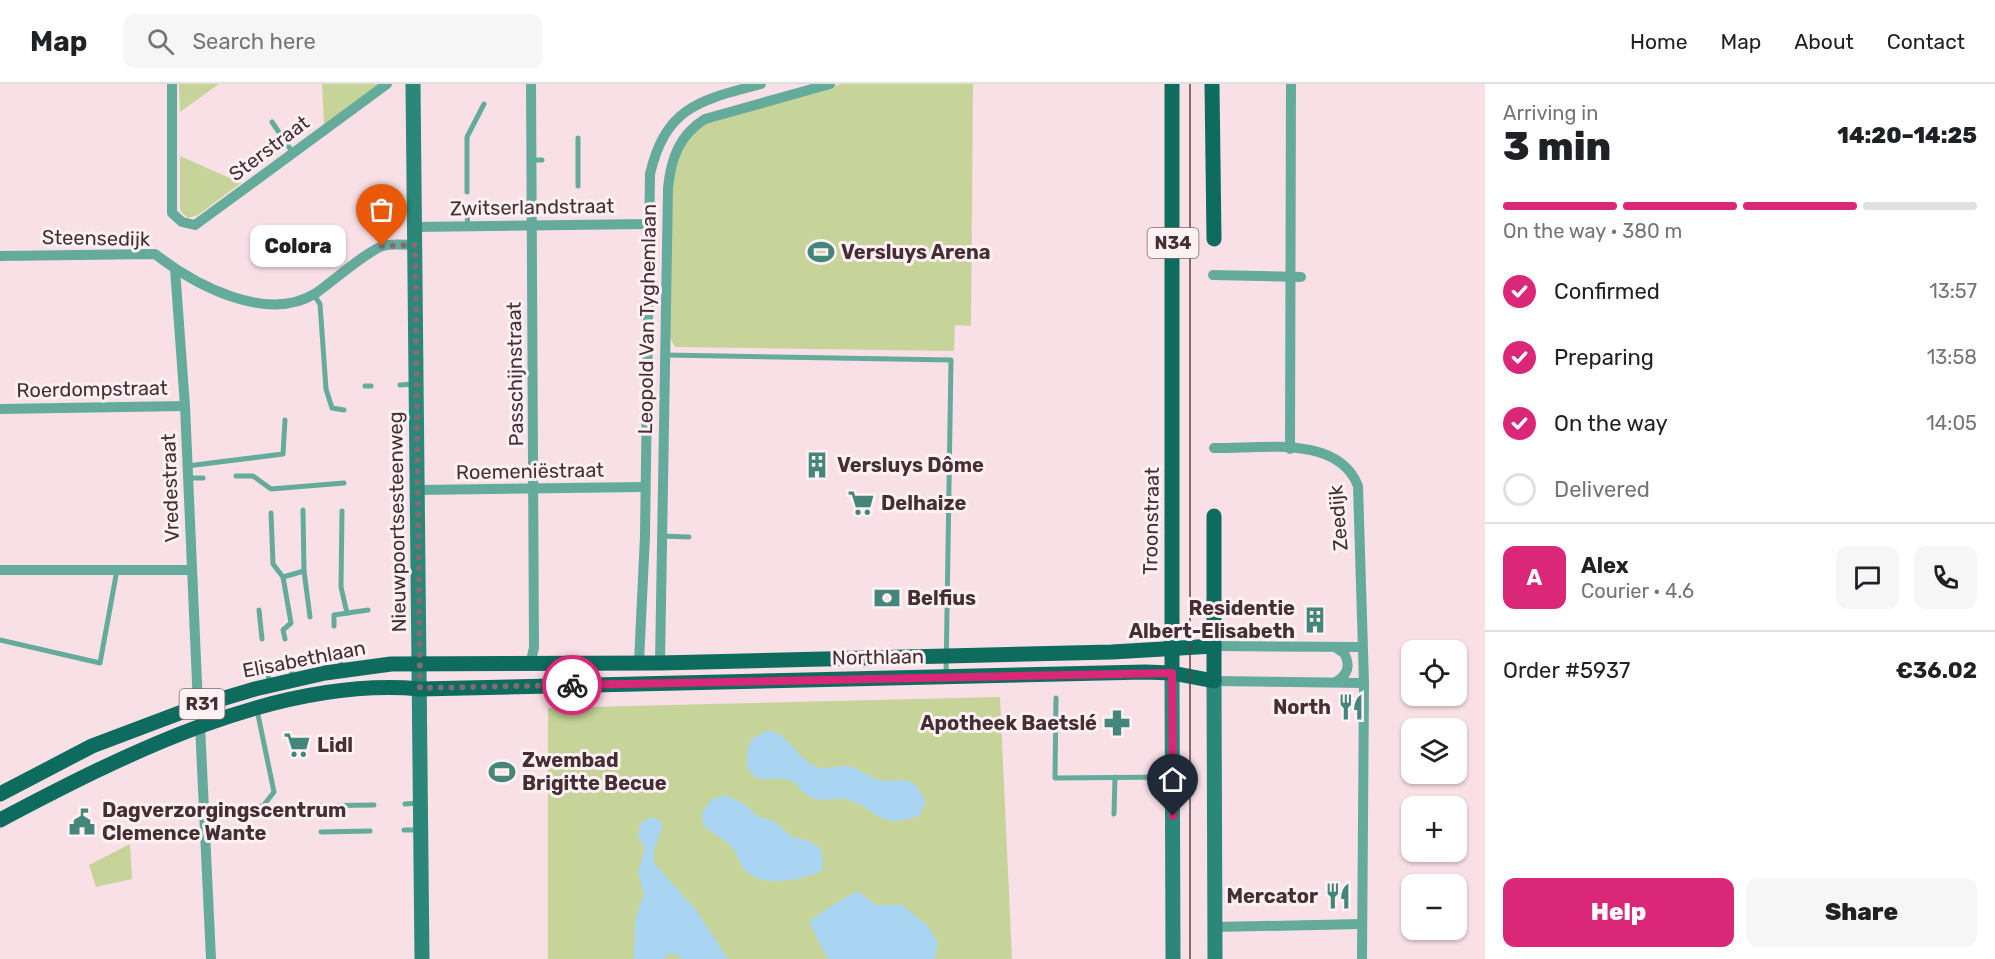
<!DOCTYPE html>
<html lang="en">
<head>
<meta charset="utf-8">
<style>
	body { margin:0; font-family:Rubik,sans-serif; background:#f6f6f6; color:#202124; height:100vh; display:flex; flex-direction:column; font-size:22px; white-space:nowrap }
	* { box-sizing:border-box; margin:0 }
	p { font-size:20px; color:#757577 }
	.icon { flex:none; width:33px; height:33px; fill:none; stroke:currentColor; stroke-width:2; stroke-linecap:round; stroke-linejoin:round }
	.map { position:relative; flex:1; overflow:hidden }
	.sheet { display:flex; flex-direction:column; background:#fff; width:510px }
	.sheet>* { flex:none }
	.controls { position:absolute; left:1401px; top:556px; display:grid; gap:12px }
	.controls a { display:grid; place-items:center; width:66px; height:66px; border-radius:12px; background:#fff; box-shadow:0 2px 4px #0004; font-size:30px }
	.pin { position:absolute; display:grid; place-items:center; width:51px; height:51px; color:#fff; margin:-62px -26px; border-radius:50% 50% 50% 0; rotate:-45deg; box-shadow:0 0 6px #0007 }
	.pin .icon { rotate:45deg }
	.courier { position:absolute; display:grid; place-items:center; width:60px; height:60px; margin:-30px; border:4px solid #db2777; border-radius:50%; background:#fff; color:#222; box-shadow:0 2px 8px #0007 }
	.bubble { position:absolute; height:42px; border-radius:12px; background:#fff; box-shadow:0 2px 4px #0004; font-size:20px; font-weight:800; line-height:42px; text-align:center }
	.head em { font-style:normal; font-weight:800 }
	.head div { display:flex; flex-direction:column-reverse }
	.head { display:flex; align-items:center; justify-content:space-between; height:102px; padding:0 18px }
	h1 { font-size:39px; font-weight:800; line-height:45px }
	.bar { display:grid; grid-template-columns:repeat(4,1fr); gap:9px 6px; align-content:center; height:72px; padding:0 18px }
	.bar i { height:8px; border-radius:4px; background:#e0e0e0 }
	.bar .active { background:#db2777 }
	.bar p { grid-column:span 4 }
	.line { display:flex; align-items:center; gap:15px; padding:0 18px; border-top:2px solid #e0e0e0 }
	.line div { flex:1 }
	.round { display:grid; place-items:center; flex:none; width:63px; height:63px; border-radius:12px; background:#f6f6f6 }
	ol { padding:0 18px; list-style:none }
	li { display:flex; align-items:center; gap:18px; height:66px }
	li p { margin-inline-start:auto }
	li .icon { padding:6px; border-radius:50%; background:#db2777; color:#fff; stroke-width:4 }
	li:last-child { color:#757577 }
	li i { width:33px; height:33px; border:3px solid #e0e0e0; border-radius:50% }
	.button { display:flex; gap:12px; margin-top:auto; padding:12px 18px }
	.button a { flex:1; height:69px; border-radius:12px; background:#db2777; color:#fff; font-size:24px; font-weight:800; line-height:69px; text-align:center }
	.button a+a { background:#f6f6f6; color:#202124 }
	header { display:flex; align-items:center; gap:36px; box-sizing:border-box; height:84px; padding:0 30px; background:#fff; border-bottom:2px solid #e0e0e0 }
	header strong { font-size:28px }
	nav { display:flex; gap:33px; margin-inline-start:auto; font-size:21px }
	.search { width:420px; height:54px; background:#f6f6f6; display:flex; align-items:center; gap:15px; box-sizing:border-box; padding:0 21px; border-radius:12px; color:#757577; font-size:22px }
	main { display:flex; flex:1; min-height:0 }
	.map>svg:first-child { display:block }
	.green { fill:#c6d49a }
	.water { fill:#a9d5f3 }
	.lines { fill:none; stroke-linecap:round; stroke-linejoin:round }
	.lane { stroke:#65ab9c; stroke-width:5 }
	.street { stroke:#65ab9c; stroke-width:10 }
	.secondary { stroke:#2b8878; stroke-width:15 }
	.primary { stroke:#0d6c5e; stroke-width:15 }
	.tram { stroke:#5c444b; stroke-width:1.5 }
	.done { stroke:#856c73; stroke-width:6; stroke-dasharray:0 10.8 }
	.route { stroke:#db2777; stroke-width:8 }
	.labels { text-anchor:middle; stroke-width:6; stroke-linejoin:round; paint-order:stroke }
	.shield { fill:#fef1f4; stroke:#7d686e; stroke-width:1.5 }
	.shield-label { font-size:18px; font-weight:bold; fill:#462e35 }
	.street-label { font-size:20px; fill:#462e35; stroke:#fef1f4 }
	.poi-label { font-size:20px; font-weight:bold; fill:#462e35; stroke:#fef1f4; text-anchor:start }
</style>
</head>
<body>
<header>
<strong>Map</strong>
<div class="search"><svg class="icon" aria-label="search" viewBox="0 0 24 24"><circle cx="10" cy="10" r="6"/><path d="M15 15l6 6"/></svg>Search here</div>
<nav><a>Home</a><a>Map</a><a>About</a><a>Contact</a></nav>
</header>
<main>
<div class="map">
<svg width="1485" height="875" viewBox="0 0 1485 875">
	<rect width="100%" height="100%" fill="#f9e0e7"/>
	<!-- green -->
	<g class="green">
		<path d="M179,0H219L180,28Z"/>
		<path d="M322,0H380L324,40Z"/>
		<path d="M841,0H973L971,242L955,241L954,267L675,263L669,252L671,94C674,78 682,57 695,46C717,27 809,9 841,0Z"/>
		<path d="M180,72L241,99L198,131L188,134L181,128L180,122Z"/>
		<path d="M1000,613L1012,875H548V624Z"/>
		<path d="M130,760L132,795L96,803L89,781Z"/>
	</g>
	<!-- water -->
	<g class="water">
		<path d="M768,646C791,651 798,678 820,684C829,686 838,681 847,682C859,684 865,691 876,695C899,702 912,684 925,718L920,731C874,749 878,721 844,715C831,713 821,720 808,712C800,706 797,698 787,695C775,692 761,700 752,690C743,680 747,667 751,656Z"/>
		<path d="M726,711L744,720L757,732L774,737L792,753L809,757L820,764L823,774L822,787C801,795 766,805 747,788C739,781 737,767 730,761C721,754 712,749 703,741L702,729L712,715Z"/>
		<path d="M652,733L661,737L662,744L654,765V779L696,826L728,875H681L676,870L666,871L664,875H634L635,836L644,810L638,787L645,765L638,751L641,739Z"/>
		<path d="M858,807L876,821H902L928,842L938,859L935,875H828L809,838C814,833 850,810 858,807Z"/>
	</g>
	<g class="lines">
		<!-- lane -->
		<g class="lane">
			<path d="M272,38L293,69"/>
			<path d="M531,76H542"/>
			<path d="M578,102V54"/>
			<path d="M467,108V53L484,20"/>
			<path d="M467,131L468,142"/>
			<path d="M314,211L320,220L326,305L332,324L344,326"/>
			<path d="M664,271L951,276L946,591"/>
			<path d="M400,301L414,300"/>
			<path d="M365,302H371"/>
			<path d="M187,382L283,370L285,336"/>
			<path d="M236,392H253L271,405L344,399"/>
			<path d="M187,394H203"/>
			<path d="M303,426L304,487L310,533"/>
			<path d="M342,427L341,503L347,529"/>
			<path d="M271,429L273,480L283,493L291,539L283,546L285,555"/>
			<path d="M662,452L689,453"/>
			<path d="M283,493L304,487"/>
			<path d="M259,526L262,555"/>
			<path d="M334,542V531L368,526"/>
			<path d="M0,556L100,579L117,486"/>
			<path d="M338,569L342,585"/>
			<path d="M290,577L293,595"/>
			<path d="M266,582L270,600"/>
			<path d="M1056,614L1055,694L1172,693"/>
			<path d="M405,720L418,719"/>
			<path d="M301,722L374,721"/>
			<path d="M205,726L263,722L274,708L257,626"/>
			<path d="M1114,730L1115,693"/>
			<path d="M404,746H419"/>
			<path d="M321,748L370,747"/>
		</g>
		<!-- street -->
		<g class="street">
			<path d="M172,0V129L182,138L195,141L387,0"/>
			<path d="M415,143L649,140"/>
			<path d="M0,172L155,170C195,201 267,240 316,209C331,199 368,166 383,162C392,159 405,161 415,161"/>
			<path d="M175,185L185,322L198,622"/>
			<path d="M1213,191L1301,193"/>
			<path d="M0,325L185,322"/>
			<path d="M1214,364C1260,365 1338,350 1358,402L1364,599L1362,875"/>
			<path d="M1290,365L1291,0"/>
			<path d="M417,406L644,403"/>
			<path d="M0,486H191"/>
			<path d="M1214,562L1362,563"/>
			<path d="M1335,563L1344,569C1351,582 1348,590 1336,598"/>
			<path d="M639,578L645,452L650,90C666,22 701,16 761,0"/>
			<path d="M660,579L668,104C671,75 679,51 705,35L830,0"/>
			<path d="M530,580L534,564L531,0"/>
			<path d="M1214,597L1364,599"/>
			<path d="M200,641L211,875"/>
			<path d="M1215,843L1362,840"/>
		</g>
		<!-- secondary -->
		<g class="secondary">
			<path d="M413,0L422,875"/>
			<path d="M1172,589L1173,875"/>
			<path d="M1214,597L1215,875"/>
		</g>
		<!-- primary -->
		<g class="primary">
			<path d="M1172,0V589"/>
			<path d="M1212,0L1214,155"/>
			<path d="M0,710L92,662L198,622L255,605L325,589L391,580L660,579L1112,568L1214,562"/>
			<path d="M0,736C123,671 278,592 420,605L1145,588L1172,589L1214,597V432"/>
		</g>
		<!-- tram -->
		<path class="tram" d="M1190,0V875"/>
	</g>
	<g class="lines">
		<!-- done -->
		<path class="done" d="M382,162L415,161L420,604L572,601"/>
		<!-- route -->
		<path class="route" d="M572,601L1172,589L1173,732"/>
	</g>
	<!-- icons -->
	<defs>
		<g id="stadium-bare" transform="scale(2.07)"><path d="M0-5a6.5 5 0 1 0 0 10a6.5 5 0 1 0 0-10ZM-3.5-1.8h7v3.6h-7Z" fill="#44877a" stroke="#fef1f4" stroke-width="2.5" paint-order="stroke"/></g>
		<g id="building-bare" transform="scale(2.07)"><path d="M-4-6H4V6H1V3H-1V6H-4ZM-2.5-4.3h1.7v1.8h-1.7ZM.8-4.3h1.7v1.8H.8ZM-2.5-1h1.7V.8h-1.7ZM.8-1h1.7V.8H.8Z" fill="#44877a" stroke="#fef1f4" stroke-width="2.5" paint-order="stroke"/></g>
		<g id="supermarket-bare" transform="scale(2.07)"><path d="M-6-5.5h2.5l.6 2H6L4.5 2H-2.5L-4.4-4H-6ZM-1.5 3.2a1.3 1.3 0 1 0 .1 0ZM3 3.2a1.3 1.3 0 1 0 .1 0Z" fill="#44877a" stroke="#fef1f4" stroke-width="2.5" paint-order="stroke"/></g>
		<g id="bank-bare" transform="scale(2.07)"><path d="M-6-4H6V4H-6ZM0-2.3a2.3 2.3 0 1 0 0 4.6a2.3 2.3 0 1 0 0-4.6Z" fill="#44877a" stroke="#fef1f4" stroke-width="2.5" paint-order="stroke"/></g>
		<g id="restaurant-bare" transform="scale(2.07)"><path d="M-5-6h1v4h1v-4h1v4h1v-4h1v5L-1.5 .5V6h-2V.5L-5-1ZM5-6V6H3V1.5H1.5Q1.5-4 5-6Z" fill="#44877a" stroke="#fef1f4" stroke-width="2.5" paint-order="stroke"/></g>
		<g id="pharmacy-bare" transform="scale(2.07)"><path d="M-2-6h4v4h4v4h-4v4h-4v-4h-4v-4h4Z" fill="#44877a" stroke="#fef1f4" stroke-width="2.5" paint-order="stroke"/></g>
		<g id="civic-bare" transform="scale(2.07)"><path d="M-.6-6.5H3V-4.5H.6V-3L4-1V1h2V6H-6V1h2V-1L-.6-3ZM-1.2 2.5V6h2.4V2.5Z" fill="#44877a" stroke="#fef1f4" stroke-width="2.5" paint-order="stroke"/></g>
	</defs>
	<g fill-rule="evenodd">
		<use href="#stadium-bare" x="821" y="168"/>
		<use href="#building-bare" x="817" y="381"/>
		<use href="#supermarket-bare" x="861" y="419"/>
		<use href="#bank-bare" x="887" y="514"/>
		<use href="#building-bare" x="1315" y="536"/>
		<use href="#restaurant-bare" x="1351" y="623"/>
		<use href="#pharmacy-bare" x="1117" y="639"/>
		<use href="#supermarket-bare" x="297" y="661"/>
		<use href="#stadium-bare" x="502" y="688"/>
		<use href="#civic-bare" x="82" y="738"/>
		<use href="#restaurant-bare" x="1338" y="812"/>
	</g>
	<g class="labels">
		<!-- shield labels -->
		<g class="shield">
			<rect x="1147.5" y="144" width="51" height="30" rx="4.5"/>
			<rect x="179.5" y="605" width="45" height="30" rx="4.5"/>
		</g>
		<g class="shield-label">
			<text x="1173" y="165">N34</text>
			<text x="202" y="626">R31</text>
		</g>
		<!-- street labels -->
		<g class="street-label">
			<text transform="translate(269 64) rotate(-37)" y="7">Sterstraat</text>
			<text transform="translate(532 123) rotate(-1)" y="7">Zwitserlandstraat</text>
			<text transform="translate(96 154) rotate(1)" y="7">Steensedijk</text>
			<text transform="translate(647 235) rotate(-89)" y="7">Leopold Van Tyghemlaan</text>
			<text transform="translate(515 290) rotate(-91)" y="7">Passchijnstraat</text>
			<text transform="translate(92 305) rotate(-1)" y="7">Roerdompstraat</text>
			<text transform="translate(530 387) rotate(-1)" y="7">Roemeniëstraat</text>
			<text transform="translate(170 404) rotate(-92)" y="7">Vredestraat</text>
			<text transform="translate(1338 434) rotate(-95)" y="7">Zeedijk</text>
			<text transform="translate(1151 437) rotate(-89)" y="7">Troonstraat</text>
			<text transform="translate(397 438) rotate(-91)" y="7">Nieuwpoortsesteenweg</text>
			<text transform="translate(878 573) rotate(-1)" y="7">Northlaan</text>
			<text transform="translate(304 575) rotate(-11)" y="7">Elisabethlaan</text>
		</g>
		<!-- poi labels -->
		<g class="poi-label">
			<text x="841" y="175">Versluys Arena</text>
			<text x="837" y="388">Versluys Dôme</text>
			<text x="881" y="426">Delhaize</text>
			<text x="907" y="521">Belfius</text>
			<text x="1295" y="531" text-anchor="end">Residentie<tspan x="1295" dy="23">Albert-Elisabeth</tspan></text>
			<text x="1331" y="630" text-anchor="end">North</text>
			<text x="1097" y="646" text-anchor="end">Apotheek Baetslé</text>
			<text x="317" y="668">Lidl</text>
			<text x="522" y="683">Zwembad<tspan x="522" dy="23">Brigitte Becue</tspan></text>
			<text x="102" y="733">Dagverzorgingscentrum<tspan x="102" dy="23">Clemence Wante</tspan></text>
			<text x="1318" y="819" text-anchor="end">Mercator</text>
		</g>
	</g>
</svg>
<div class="controls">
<a><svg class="icon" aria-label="locate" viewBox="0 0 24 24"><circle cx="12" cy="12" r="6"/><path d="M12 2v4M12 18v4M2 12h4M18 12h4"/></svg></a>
<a><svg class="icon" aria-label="layers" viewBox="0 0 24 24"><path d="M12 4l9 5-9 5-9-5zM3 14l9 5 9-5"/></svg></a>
<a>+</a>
<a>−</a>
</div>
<div class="pin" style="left:382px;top:162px;background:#ea580c"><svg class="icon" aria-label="bag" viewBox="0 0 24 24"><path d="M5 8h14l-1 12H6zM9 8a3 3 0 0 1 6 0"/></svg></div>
<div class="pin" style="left:1173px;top:732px;background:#1f2937"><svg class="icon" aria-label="home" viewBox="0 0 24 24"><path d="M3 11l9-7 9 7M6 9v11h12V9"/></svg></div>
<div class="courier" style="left:572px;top:601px"><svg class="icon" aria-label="bike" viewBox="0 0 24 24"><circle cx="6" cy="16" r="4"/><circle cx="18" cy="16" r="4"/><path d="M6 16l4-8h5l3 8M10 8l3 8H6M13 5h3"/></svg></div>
<div class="bubble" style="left:250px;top:141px;width:96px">Colora</div>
</div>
<section class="sheet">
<div class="head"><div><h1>3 min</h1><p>Arriving in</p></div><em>14:20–14:25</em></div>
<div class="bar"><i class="active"></i><i class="active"></i><i class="active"></i><i></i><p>On the way · 380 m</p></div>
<ol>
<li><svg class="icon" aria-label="check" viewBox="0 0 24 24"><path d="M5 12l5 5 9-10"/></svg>Confirmed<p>13:57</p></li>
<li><svg class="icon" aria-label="check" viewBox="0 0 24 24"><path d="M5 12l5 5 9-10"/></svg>Preparing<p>13:58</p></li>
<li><svg class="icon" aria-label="check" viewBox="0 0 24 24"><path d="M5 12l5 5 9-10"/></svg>On the way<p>14:05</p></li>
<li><i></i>Delivered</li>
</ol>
<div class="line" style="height:108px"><b class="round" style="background:#db2777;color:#fff">A</b><div><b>Alex</b><p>Courier · 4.6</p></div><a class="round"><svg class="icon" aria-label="chat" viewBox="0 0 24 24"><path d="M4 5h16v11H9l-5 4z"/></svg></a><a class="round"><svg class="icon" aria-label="phone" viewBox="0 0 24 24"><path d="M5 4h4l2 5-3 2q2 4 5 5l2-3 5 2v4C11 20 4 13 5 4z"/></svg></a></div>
<div class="line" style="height:78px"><div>Order #5937</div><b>€36.02</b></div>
<div class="button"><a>Help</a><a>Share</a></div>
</section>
</main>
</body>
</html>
